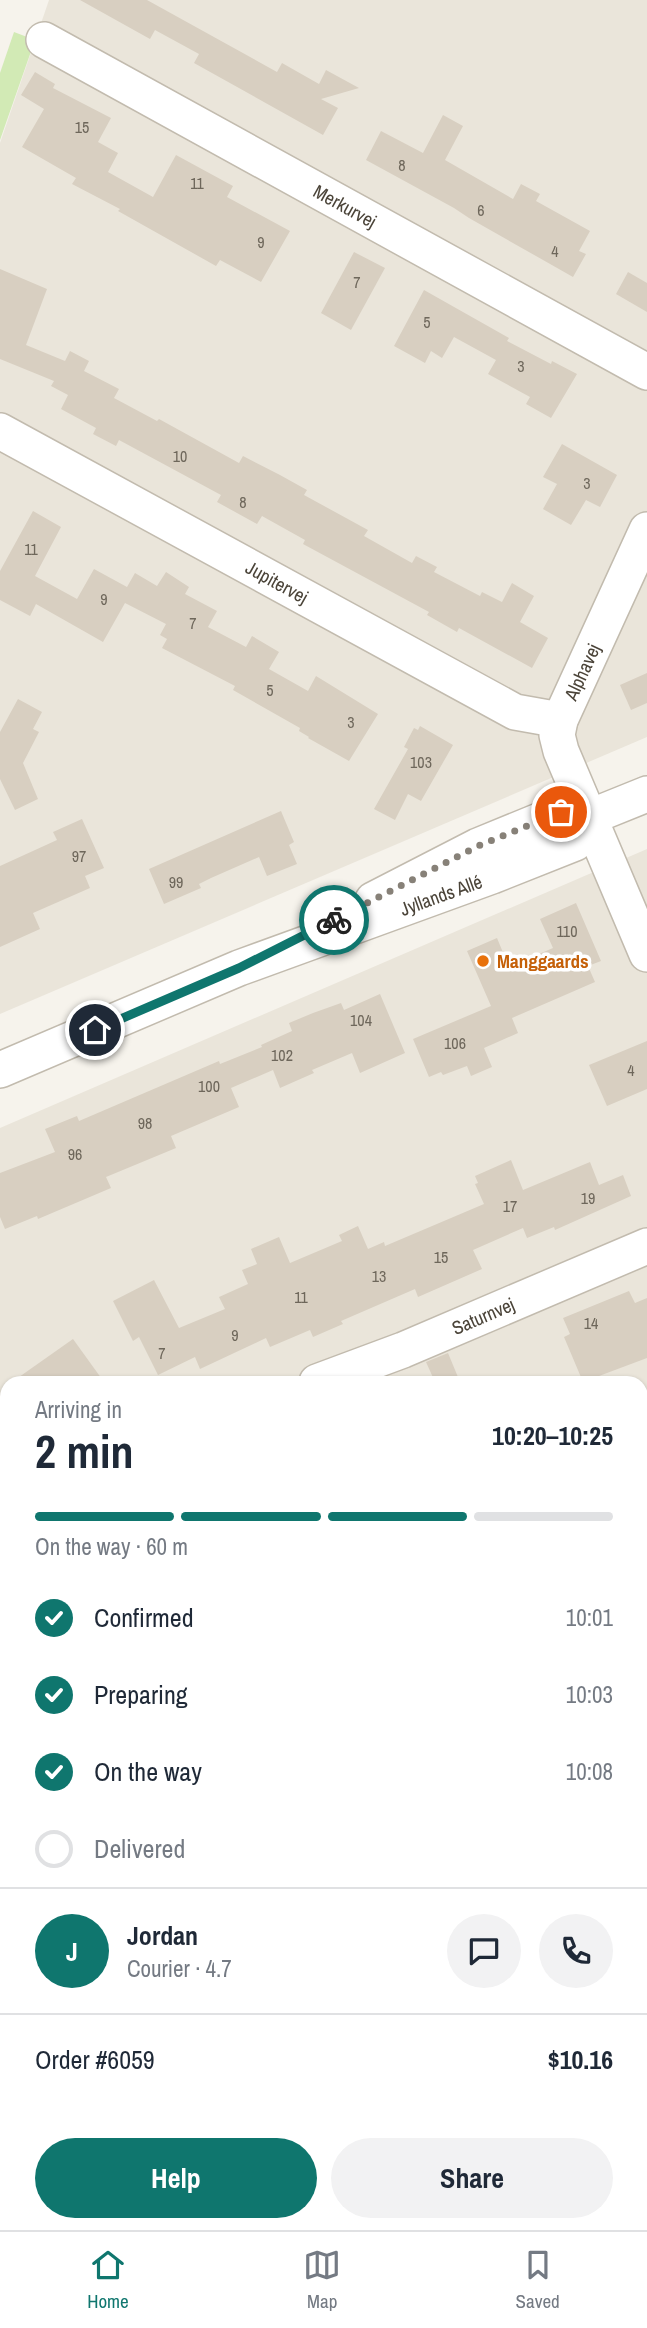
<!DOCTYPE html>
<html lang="en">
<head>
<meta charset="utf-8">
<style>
	body { margin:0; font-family:"Archivo Narrow",sans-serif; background:#f2f2f3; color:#1f2937; height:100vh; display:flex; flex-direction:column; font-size:26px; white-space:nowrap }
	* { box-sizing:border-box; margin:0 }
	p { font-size:23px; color:#747a83 }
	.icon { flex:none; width:38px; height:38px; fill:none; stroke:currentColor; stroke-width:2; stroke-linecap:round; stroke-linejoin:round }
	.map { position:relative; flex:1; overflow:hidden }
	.sheet { position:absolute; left:0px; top:1376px; width:648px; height:856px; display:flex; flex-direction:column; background:#fff; border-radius:21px 21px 0 0; box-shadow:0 2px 5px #0004 }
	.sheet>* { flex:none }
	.pin { position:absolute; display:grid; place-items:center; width:60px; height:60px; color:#fff; margin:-30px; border:4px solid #fff; border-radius:50%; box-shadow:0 2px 7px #0007 }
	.courier { position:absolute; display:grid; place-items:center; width:70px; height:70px; margin:-35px; border:5px solid #0f766e; border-radius:50%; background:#fff; color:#222; box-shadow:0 2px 9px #0007 }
	.summary em { font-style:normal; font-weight:700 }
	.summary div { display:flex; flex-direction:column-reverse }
	.summary { display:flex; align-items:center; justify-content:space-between; height:119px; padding:0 35px }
	h1 { font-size:46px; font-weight:700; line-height:52px }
	.bar { display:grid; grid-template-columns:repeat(4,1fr); gap:10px 7px; align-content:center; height:84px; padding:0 35px }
	.bar i { height:9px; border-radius:5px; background:#e0e1e3 }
	.bar .on { background:#0f766e }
	.bar p { grid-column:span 4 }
	.line { display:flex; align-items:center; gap:18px; padding:0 35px; border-top:2px solid #e0e1e3 }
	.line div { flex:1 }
	.round { display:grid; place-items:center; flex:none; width:74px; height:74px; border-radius:37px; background:#f2f2f3 }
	ol { padding:0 35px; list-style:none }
	li { display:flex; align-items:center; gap:21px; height:77px }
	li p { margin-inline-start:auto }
	li .icon { padding:7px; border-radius:50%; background:#0f766e; color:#fff; stroke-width:4 }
	li:last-child { color:#747a83 }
	li i { width:38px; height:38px; border:4px solid #e0e1e3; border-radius:50% }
	.primary-button { display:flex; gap:14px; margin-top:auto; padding:14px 35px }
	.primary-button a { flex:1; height:80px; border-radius:42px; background:#0f766e; color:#fff; font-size:28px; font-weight:700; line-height:80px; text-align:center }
	.primary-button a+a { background:#f2f2f3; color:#1f2937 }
	.dock { display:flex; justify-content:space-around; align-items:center; height:98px; border-top:2px solid #e0e1e3; background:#fff; font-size:19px; color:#747a83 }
	.dock a { display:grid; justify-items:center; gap:4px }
	.dock .on { color:#0f766e }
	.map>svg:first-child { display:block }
	.residential { fill:#eae5da; fill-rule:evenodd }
	.education { fill:#efe8d6 }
	.green { fill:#d2eab5 }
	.building { fill:#d8cfc1 }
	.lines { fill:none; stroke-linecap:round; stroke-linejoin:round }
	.minor-casing { stroke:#c2bbae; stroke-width:38 }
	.minor { stroke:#fff; stroke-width:35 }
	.done { stroke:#878178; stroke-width:7; stroke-dasharray:0 12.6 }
	.route { stroke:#0f766e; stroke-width:9 }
	.food-dot { fill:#e8710a; stroke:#fff; stroke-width:2.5 }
	.labels { text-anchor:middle; stroke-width:7; stroke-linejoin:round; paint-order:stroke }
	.number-label { font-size:16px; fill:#6e675b }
	.street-label { font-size:19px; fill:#4b4439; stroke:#fff }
	.food-label { font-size:19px; font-weight:bold; fill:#c56008; stroke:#fff; text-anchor:start }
</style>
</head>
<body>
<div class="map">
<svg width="647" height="2230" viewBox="0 0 647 2230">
	<rect width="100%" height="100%" fill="#f6f3ec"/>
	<!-- residential -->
	<g class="residential">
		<path d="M49,0H647V737L0,1014V143Z"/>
		<path d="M647,849V2230H0V1128ZM7,1382H640V2224H7Z"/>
	</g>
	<!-- education -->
	<path class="education" d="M647,1461V1709L640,1706V1464Z"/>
	<!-- green -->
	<path class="green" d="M14,32L35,40L0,140V73Z"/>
	<!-- building -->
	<g class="building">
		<path d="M80,0H147L277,72L282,63L319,84L326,70L359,88L321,99L338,108L323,135L194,63L199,54L155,30L150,39Z"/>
		<path d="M35,72L55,84L53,88L111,118L98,142L118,153L108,172L153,197L176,155L233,186L227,197L290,231L261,282L220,260L216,266L118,211L120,209L72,184L76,178L22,147L44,109L21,95Z"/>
		<path d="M443,115L463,126L445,160L513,199L521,184L540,194L536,201L590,231L579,251L586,254L573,277L469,218L454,208L366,160L381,131L423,153Z"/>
		<path d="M354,252L385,268L351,330L321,313Z"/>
		<path d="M0,269L47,289L26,345L65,361L70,351L89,361L84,371L119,389L114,398L157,421L159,419L239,463L243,456L280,475L307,490L304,495L368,530L364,536L412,563L416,556L437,567L434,572L480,596L482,592L502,602L512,583L534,596L520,622L548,638L532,668L459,628L457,632L427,615L429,612L303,544L305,540L262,516L257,524L217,502L221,495L119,440L116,446L93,434L96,428L61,409L68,395L51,386L54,381L0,359Z"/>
		<path d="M628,272L647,283V312L616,294Z"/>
		<path d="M424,290L509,338L507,341L551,364L552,361L577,374L551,418L526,404L530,397L488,374L496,360L454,337L442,358L431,351L425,363L394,346Z"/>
		<path d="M562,444L617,475L600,507L586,500L571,525L543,509L557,484L543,477Z"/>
		<path d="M33,511L61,527L35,576L77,599L94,569L127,587L135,573L157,586L166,572L189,587L185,594L217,611L208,627L246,647L252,636L279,652L269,669L308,691L316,676L378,714L349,761L308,738L309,737L299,731L300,728L233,690L235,686L162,648L167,639L160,635L166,624L125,603L103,642L36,604L30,616L0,600V571Z"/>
		<path d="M647,673V703L631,710L620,685Z"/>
		<path d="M18,699L42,712L33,729L39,732L23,763L38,799L15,810L0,779V732Z"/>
		<path d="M420,726L453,745L421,801L408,794L395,820L374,809L408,749L404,747L414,728L418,730Z"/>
		<path d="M281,811L294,842L289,845L297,864L267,876L259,857L211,878L199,884L201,888L164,904L149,869Z"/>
		<path d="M82,819L104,868L85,876L90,888L33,913L40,929L0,947V866L57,840L53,832Z"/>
		<path d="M576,903L601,961L588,966L595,982L512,1018L518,1033L484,1048L492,1067L471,1076L467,1066L443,1075L441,1072L429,1077L413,1039L491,1006L467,951L497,938L509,967L553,948L540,919Z"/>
		<path d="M380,994L405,1053L360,1073L352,1053L312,1070L314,1073L280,1088L273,1070L231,1088L239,1107L171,1136L176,1148L106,1177L111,1188L38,1219L37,1216L5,1229L0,1217V1173L55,1152L45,1129L77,1116L79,1121L219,1061L220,1064L262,1047L261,1045L292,1031L289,1023L313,1013L341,1003L344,1010Z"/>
		<path d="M647,1041V1089L607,1106L589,1065Z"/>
		<path d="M511,1160L523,1190L590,1162L599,1185L623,1175L631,1196L555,1230L554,1227L527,1238L523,1228L473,1250L482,1269L418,1297L415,1289L341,1321L343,1324L313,1337L310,1330L270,1347L266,1338L200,1369L195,1357L158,1375L139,1337L133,1341L113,1301L154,1280L179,1328L225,1309L219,1297L248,1284L242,1270L257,1264L251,1249L279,1237L290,1263L342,1241L339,1235L358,1226L368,1249L384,1242L385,1246L484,1204L475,1184L478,1183L475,1176Z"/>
		<path d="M629,1291L635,1303L647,1298V1358L583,1382L564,1337L570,1334L563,1318Z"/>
		<path d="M73,1339L104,1382H12Z"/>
		<path d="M448,1353L460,1382H435L426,1362Z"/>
	</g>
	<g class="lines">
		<!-- minor casing -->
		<g class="minor-casing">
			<g id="minor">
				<path d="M44,40L647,372"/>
				<path d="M0,431L515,712L560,720"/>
				<path d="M647,530L560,720L557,735L561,751L647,954"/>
				<path d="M373,900L478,846L561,812L590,817L647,794"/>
				<path d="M0,1070L239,968L492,876L575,843L590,817"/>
				<path d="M317,1382L403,1350L647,1246"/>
				<path d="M0,1589L7,1581"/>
				<path d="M0,1635L7,1638"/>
				<path d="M640,1922L647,1925"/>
				<path d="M0,2055L7,2061"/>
				<path d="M448,2224L455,2230"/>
				<path d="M63,2230L64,2224"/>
			</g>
		</g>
		<!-- minor -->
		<use href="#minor" class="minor"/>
	</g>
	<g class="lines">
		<!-- done -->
		<path class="done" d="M334,920L478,846L561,812"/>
		<!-- route -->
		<path class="route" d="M95,1030L239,968L334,920"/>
	</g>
	<!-- markers -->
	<circle class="food-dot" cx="483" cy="961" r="7"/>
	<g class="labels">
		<!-- number labels -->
		<g class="number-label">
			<text x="82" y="133">15</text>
			<text x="402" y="171">8</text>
			<text x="197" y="189">11</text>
			<text x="481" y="216">6</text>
			<text x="261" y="248">9</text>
			<text x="555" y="257">4</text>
			<text x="357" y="288">7</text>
			<text x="427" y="328">5</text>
			<text x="521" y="372">3</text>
			<text x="180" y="462">10</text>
			<text x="587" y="489">3</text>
			<text x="243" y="508">8</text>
			<text x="31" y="555">11</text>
			<text x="104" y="605">9</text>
			<text x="193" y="629">7</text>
			<text x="270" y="696">5</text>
			<text x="351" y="728">3</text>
			<text x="421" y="768">103</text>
			<text x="79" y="862">97</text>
			<text x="176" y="888">99</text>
			<text x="567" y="937">110</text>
			<text x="361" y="1026">104</text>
			<text x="455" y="1049">106</text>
			<text x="282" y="1061">102</text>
			<text x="631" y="1076">4</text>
			<text x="209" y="1092">100</text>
			<text x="145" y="1129">98</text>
			<text x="75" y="1160">96</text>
			<text x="588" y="1204">19</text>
			<text x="510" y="1212">17</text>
			<text x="441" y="1263">15</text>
			<text x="379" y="1282">13</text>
			<text x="301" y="1303">11</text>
			<text x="591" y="1329">14</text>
			<text x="235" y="1341">9</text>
			<text x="162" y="1359">7</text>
		</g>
		<!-- street labels -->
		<g class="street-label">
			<text transform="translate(345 206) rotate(29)" y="7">Merkurvej</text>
			<text transform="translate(277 582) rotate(29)" y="7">Jupitervej</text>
			<text transform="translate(582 672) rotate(-65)" y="7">Alphavej</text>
			<text transform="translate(441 895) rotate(-20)" y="7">Jyllands Allé</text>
			<text transform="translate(483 1316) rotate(-23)" y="7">Saturnvej</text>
		</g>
		<!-- food labels -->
		<g class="food-label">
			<text x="497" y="968">Manggaards</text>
		</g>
	</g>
</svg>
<div class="pin" style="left:561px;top:812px;background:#ea580c"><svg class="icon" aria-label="bag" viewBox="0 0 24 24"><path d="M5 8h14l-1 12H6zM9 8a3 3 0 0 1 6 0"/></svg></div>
<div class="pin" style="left:95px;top:1030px;background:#1f2937"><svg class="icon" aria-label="home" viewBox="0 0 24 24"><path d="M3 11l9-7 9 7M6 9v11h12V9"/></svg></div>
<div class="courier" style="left:334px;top:920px"><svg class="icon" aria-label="bike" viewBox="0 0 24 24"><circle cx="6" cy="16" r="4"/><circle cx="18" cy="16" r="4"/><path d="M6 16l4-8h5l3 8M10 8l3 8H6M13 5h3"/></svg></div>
<section class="sheet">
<div class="summary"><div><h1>2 min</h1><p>Arriving in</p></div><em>10:20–10:25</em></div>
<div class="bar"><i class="on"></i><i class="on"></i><i class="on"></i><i></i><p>On the way · 60 m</p></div>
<ol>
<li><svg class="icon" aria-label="check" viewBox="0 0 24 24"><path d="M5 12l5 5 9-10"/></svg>Confirmed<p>10:01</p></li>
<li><svg class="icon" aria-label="check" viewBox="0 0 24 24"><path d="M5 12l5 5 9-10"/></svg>Preparing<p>10:03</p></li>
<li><svg class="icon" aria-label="check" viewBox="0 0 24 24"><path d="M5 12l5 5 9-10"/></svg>On the way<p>10:08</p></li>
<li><i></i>Delivered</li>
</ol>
<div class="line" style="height:126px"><b class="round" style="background:#0f766e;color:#fff">J</b><div><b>Jordan</b><p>Courier · 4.7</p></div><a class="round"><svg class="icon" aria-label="chat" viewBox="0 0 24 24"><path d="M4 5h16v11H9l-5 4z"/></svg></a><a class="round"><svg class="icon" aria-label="phone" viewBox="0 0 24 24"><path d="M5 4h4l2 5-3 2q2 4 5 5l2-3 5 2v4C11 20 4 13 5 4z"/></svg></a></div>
<div class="line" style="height:91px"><div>Order #6059</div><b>$10.16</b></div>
<div class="primary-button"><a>Help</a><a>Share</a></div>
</section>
</div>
<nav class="dock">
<a class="on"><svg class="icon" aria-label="home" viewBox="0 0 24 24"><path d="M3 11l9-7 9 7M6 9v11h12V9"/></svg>Home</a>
<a><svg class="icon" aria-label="map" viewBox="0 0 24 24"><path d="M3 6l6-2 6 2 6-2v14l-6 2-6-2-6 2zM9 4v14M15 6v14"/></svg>Map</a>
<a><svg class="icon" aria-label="saved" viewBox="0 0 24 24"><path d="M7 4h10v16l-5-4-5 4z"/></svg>Saved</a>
</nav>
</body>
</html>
